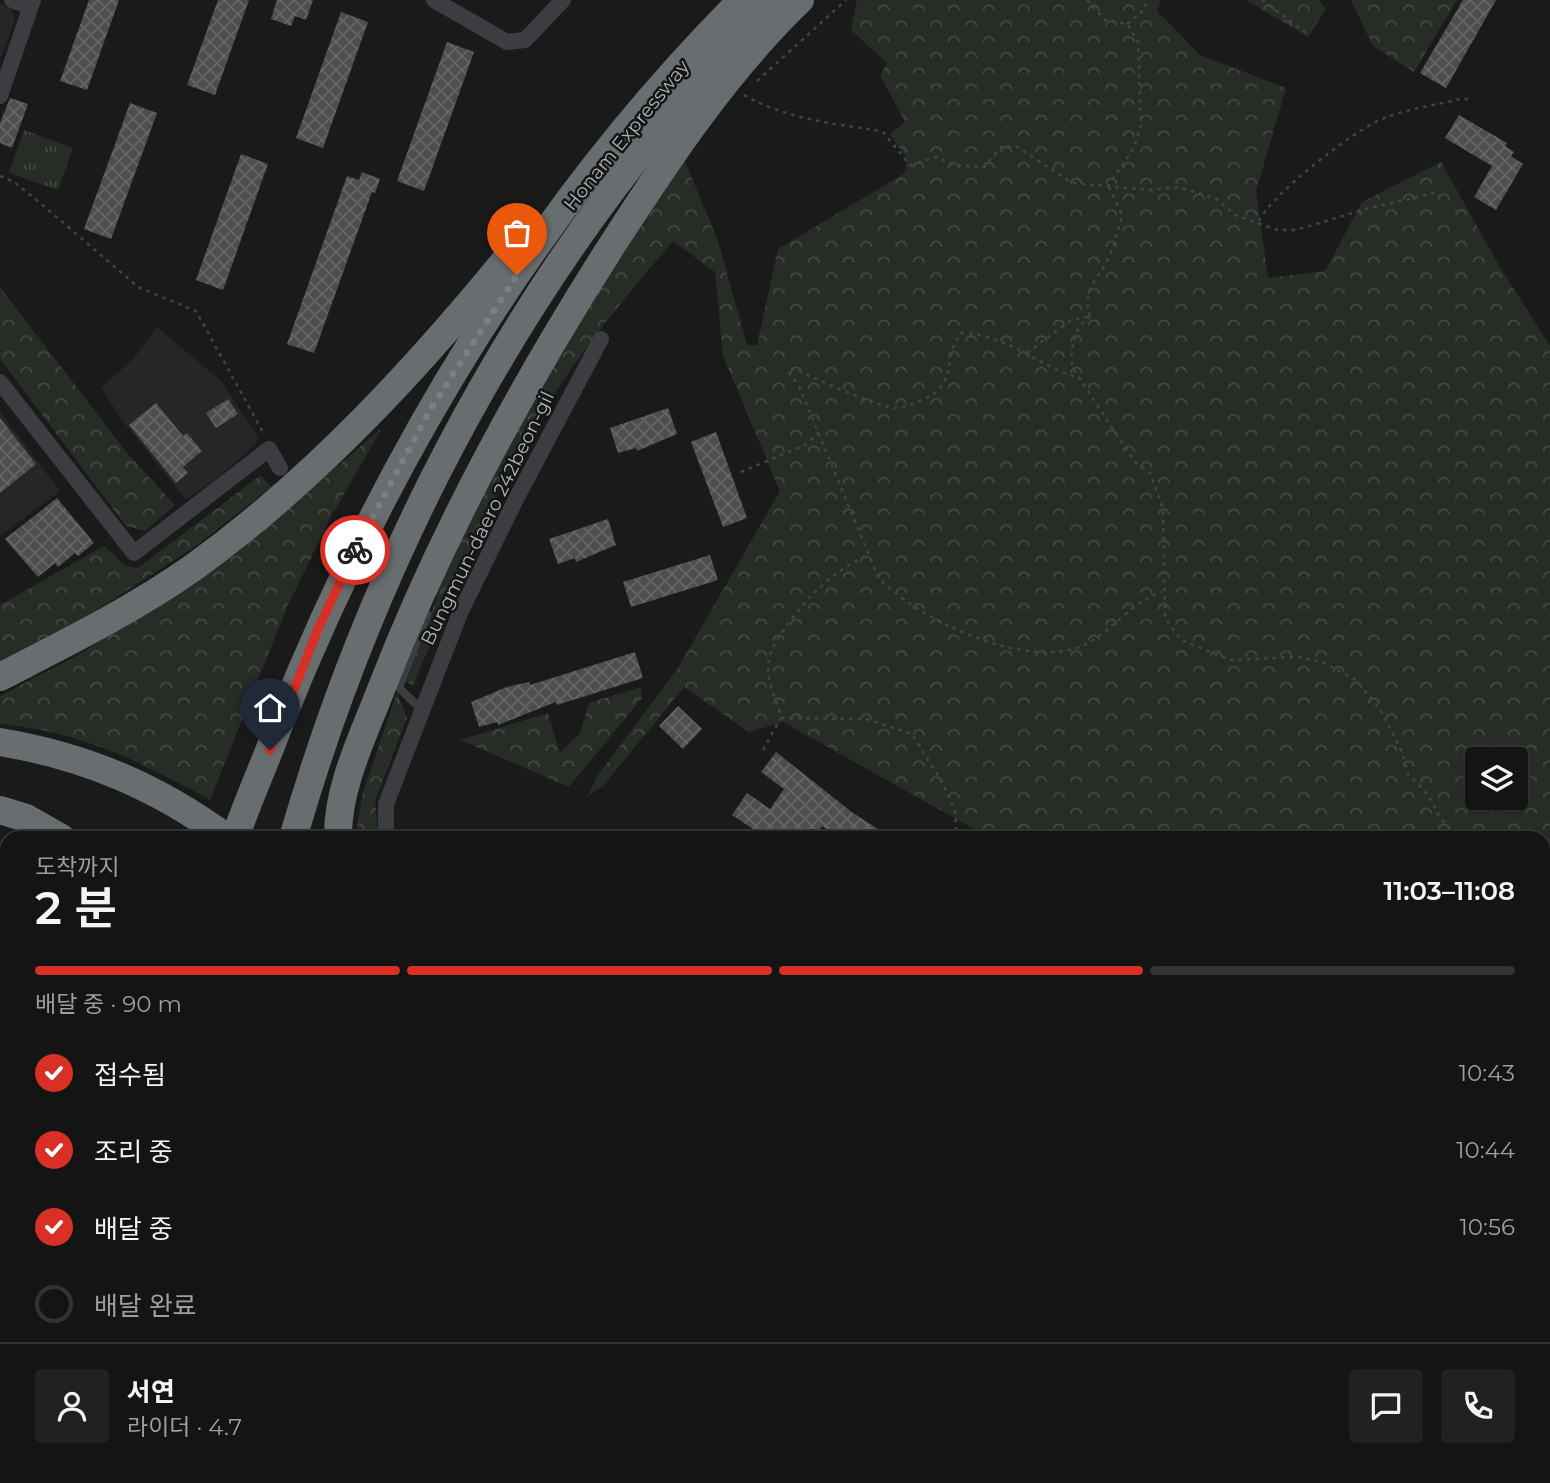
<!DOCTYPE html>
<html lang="ko">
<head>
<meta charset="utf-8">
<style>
	body { margin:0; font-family:Montserrat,"Noto Sans KR",sans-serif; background:#212122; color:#f1f3f6; height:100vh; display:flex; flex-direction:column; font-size:26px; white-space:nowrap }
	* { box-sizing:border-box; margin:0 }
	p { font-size:23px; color:#9d9ea0 }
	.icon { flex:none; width:38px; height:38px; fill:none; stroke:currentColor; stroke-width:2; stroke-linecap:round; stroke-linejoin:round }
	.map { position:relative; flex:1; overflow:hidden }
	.details { position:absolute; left:0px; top:831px; width:1550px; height:653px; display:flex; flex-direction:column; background:#141414; border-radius:21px 21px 0 0; box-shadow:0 2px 5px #0004,0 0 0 2px #333334 }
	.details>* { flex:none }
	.buttons { position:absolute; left:1465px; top:747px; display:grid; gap:14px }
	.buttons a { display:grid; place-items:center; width:63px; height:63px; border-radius:7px; background:#141414; box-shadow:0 2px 5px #0004,0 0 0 2px #333334; font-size:35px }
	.pin { position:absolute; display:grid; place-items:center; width:60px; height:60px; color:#fff; margin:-72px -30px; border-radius:50% 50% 50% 0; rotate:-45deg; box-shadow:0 0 7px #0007 }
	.pin .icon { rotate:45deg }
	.courier { position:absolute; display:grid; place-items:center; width:70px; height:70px; margin:-35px; border:5px solid #d93025; border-radius:50%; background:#fff; color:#222; box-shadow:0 2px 9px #0007 }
	.overview em { font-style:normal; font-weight:600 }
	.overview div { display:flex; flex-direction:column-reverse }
	.overview { display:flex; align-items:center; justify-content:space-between; height:119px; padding:0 35px }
	h1 { font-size:46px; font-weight:600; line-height:52px }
	.bar { display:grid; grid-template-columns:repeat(4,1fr); gap:10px 7px; align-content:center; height:84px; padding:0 35px }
	.bar i { height:9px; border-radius:5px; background:#333334 }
	.bar .active { background:#d93025 }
	.bar p { grid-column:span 4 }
	.line { display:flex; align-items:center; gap:18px; padding:0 35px; border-top:2px solid #333334 }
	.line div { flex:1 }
	.round { display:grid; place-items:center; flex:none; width:74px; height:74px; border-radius:7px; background:#212122 }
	ol { padding:0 35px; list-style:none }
	li { display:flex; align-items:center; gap:21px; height:77px }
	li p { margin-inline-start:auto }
	li .icon { padding:7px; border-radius:50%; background:#d93025; color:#fff; stroke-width:4 }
	li:last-child { color:#9d9ea0 }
	li i { width:38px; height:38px; border:4px solid #333334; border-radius:50% }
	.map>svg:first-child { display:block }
	.built { fill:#262628 }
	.grass { fill:url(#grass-tufts) }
	.forest { fill:url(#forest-crowns); fill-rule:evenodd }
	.building { fill:url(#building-cross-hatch) }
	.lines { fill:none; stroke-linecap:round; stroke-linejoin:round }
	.path { stroke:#414447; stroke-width:2.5; stroke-dasharray:3.5 5; stroke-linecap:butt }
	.service { stroke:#3b3d40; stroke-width:8 }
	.minor { stroke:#3b3d40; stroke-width:16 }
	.secondary { stroke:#494d50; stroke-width:23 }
	.trunk { stroke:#606468; stroke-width:26 }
	.motorway { stroke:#686d70; stroke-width:28 }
	.done { stroke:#7a7f82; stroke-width:7; stroke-dasharray:0 12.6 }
	.route { stroke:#d93025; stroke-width:9 }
	.labels { text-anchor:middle; stroke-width:5; stroke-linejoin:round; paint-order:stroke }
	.street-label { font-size:19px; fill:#aeb5b9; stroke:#151516 }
</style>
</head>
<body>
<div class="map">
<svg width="1550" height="1483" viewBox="0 0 1550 1483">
	<defs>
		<pattern id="grass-tufts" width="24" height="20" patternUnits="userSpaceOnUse" patternTransform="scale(1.75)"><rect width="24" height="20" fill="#272d26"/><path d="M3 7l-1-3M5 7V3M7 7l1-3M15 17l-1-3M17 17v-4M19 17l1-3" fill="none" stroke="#444943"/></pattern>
		<pattern id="forest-crowns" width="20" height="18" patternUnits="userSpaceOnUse" patternTransform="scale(1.75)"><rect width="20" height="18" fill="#272d26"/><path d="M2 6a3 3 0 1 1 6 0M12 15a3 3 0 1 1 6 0" fill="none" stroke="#444943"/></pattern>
		<pattern id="building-cross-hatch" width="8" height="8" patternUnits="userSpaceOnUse" patternTransform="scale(1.75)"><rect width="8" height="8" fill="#4c4e50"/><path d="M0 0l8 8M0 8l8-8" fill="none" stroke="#636567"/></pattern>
	</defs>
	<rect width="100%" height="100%" fill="#1a1a1b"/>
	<!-- built -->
	<g class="built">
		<path d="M0,4L12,9L15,19L0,60Z"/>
		<path d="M157,327L222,382L258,437L256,444L220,476L186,500L122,420L101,388L134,358Z"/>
		<path d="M0,412L60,491L0,536Z"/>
		<path d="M1547,1152L1550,1154V1224L1544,1220V1153Z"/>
		<path d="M1544,1235L1550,1239V1311L1544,1307Z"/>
	</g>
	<!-- grass -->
	<g class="grass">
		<path d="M24,130L73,148L58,190L9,173Z"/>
		<path d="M454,1477H845L861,1483H434Z"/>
	</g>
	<!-- forest -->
	<g class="forest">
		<path d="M857,0H1161L1157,11L1200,55L1286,88L1256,191L1268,278L1325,271L1362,202L1441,162L1497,262L1550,346V1031L1544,1042V838H981L983,834L783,722L749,732L684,687L603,786L587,797L596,778L678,668L780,491L723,356L715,272L673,241C631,290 590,339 555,393C496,484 454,586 413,686L406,681L437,597L431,590L532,388L682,154L718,241L747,345H757L778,249L905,173L907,159L890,134L905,122L880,75L887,63L851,30ZM1477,760H1516V798H1477Z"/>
		<path d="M1246,0H1319L1326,9L1308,37Z"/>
		<path d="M1351,0H1457L1414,72L1373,46Z"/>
		<path d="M0,287L127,453L175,505L145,531L126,526L0,359Z"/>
		<path d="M382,428L333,513L287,607L210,800C142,762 79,731 0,724V696L78,655L240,550Z"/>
		<path d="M261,475L271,487L196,546L78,622L0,664V605L104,546L126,566L138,568Z"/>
		<path d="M641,687L642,698L569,787L460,740L548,713L560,753L580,733L589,703Z"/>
		<path d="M397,693L407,718L375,801L379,838H355L363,792Z"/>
	</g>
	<!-- building -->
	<g class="building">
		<path d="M89,0H119L87,90L60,81Z"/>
		<path d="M218,0H249L215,95L187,85Z"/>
		<path d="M277,0H313L306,20L295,16L291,26L271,19Z"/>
		<path d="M1463,0H1496L1446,88L1420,73Z"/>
		<path d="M341,12L368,22L323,148L296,138Z"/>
		<path d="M447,42L474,52L424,191L397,181Z"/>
		<path d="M10,98L28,104L12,148L0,143V123Z"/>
		<path d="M130,103L157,113L111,239L84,229Z"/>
		<path d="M1459,115L1507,143L1505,146L1514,152L1511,156L1523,164L1496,210L1474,197L1492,166L1445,138Z"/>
		<path d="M241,154L268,164L223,290L196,280Z"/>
		<path d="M362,172L380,179L375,193L372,192L314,353L287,344L347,176L359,180Z"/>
		<path d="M228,399L238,414L216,428L206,413Z"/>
		<path d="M156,403L183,436L187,433L202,451L183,467L188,473L176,483L129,425Z"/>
		<path d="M668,408L677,434L637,451L636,448L618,453L610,428Z"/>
		<path d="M0,418L36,464L0,493Z"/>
		<path d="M716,432L747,518L723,527L691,442Z"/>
		<path d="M57,498L94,543L78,556L75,553L58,567L55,563L38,577L5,539Z"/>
		<path d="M608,519L616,545L576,562L575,558L558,564L549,539Z"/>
		<path d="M710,555L718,580L631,607L623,582Z"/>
		<path d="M635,652L643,678L557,705L556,702L498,725L497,722L479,727L471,702L507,687L529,682L530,685Z"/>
		<path d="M678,706L702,729L683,749L659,726Z"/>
		<path d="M776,752L853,813L892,838H840L822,826L814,838H746L753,829L732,815L747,793L770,809L784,789L761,772Z"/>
	</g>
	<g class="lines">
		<!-- path -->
		<g class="path">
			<path d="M1087,0L1105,20L1127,24L1138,42L1141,125L1134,148L1108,186"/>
			<path d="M1262,0L1309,35"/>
			<path d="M1127,24L1144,10L1147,0"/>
			<path d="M757,81L846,0"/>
			<path d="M744,95C786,119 835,124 882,131L910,165L937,157L953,165L984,167L1001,147L1016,146L1072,183L1150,190L1179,187L1217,199L1235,215L1278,230H1296L1366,209L1439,192"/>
			<path d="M0,176L14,182L38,201L138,287L196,311L264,434"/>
			<path d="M1259,221C1272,194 1353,131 1382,119C1406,109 1435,105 1460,99H1473"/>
			<path d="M1090,316C1073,330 1071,346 1072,367L1134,461L1150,473L1163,509L1165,618L1181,640L1230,660L1298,657L1322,662L1356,680L1380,709L1402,752L1408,774L1429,796L1439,816L1457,837L1466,838"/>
			<path d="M1090,316C1081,290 1098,280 1108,259C1115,246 1118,229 1122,215L1109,187"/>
			<path d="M1027,353L1070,321L1087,317"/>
			<path d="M1082,379C1039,367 1007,334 961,333C945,355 954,371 940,388C932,398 908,407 896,408C884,409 806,376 794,368L788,372L799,386L878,577C917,620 1032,674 1088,643C1115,628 1134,600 1162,592"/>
			<path d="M741,472L805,445L819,432"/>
			<path d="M781,718L866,719L912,734L942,782L955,810L957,838"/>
			<path d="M763,750L781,718C778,702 769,688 768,672C767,654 776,641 785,628C809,594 832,573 869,554"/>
			<path d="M1544,860L1550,863"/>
			<path d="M1544,996L1550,952"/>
		</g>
		<!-- service -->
		<g class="service">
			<path d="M421,709L399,688L427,614"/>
			<path d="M0,1444V1464"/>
		</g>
		<!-- minor -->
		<g class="minor">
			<path d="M12,0L30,7"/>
			<path d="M434,0L507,42L525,40L563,0"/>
			<path d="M0,96L33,0"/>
			<path d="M0,382L134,553L269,449L280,468"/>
			<path d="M386,838V804L460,613L515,501L601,339"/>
			<path d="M1544,1091L1550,1081"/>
			<path d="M1544,1121L1550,1125"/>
			<path d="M1544,1225L1550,1230"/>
			<path d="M233,1477L258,1483"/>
			<path d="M1117,1477L1125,1483"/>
			<path d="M171,1483L185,1477"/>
		</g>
		<!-- secondary -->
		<g class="secondary">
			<path d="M0,1016L7,1019"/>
			<path d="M0,1055L7,1057"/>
			<path d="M971,1477L981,1483"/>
		</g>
		<!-- trunk -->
		<path class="trunk" d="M1031,1477L1040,1483"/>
		<!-- motorway -->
		<g class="motorway">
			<path d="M0,677C66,643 133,610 194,567C317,478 422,363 517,246"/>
			<path d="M0,742C85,756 158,787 227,838"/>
			<path d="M0,810L26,818L61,838"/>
			<path d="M235,838C248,800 265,763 279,725C386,458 538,204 742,0"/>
			<path d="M293,838C383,527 546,230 776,0"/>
			<path d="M338,838C337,787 364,734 382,687C443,530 523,384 614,242C669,157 727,70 800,0"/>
			<path d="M0,1083L7,1084"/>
			<path d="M0,1332L7,1329"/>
			<path d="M933,1477L945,1483"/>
			<path d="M1060,1477L1066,1483"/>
			<path d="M43,1483L45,1477"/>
			<path d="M108,1483L109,1477"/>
			<path d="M361,1483L374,1477"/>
		</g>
	</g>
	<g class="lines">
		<!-- done -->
		<path class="done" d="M355,550L430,410L517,275"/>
		<!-- route -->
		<path class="route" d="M270,750L318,629L355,550"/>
	</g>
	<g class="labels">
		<!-- street labels -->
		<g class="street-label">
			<text transform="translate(626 135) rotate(-51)" y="7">Honam Expressway</text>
			<text transform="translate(487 518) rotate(-64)" y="7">Bungmun-daero 242beon-gil</text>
		</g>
	</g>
</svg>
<div class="buttons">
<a><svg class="icon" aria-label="layers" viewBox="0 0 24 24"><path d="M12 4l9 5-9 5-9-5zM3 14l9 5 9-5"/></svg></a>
</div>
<div class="pin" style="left:517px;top:275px;background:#ea580c"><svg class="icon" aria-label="bag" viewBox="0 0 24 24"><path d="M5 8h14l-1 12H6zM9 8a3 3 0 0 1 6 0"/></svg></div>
<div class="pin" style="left:270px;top:750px;background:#1f2937"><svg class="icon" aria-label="home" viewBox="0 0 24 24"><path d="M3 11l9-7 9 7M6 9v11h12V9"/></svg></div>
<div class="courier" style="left:355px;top:550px"><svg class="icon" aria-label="bike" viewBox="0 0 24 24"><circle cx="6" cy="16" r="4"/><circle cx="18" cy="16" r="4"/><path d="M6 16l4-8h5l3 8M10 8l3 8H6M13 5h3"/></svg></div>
<section class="details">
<div class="overview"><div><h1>2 분</h1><p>도착까지</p></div><em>11:03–11:08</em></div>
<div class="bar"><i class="active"></i><i class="active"></i><i class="active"></i><i></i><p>배달 중 · 90 m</p></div>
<ol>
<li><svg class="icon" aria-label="check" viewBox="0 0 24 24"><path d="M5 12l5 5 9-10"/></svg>접수됨<p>10:43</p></li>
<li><svg class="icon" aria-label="check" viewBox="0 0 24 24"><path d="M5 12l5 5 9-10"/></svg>조리 중<p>10:44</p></li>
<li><svg class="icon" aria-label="check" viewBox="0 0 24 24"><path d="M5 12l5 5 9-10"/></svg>배달 중<p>10:56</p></li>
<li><i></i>배달 완료</li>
</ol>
<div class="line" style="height:126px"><a class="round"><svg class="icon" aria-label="person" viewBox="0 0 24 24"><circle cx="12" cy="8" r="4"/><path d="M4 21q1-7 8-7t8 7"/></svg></a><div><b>서연</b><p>라이더 · 4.7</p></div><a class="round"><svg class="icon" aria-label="chat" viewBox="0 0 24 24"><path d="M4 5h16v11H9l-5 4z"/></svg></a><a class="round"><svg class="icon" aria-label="phone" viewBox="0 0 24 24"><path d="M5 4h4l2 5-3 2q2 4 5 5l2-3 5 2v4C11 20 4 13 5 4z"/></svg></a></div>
</section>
</div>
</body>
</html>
